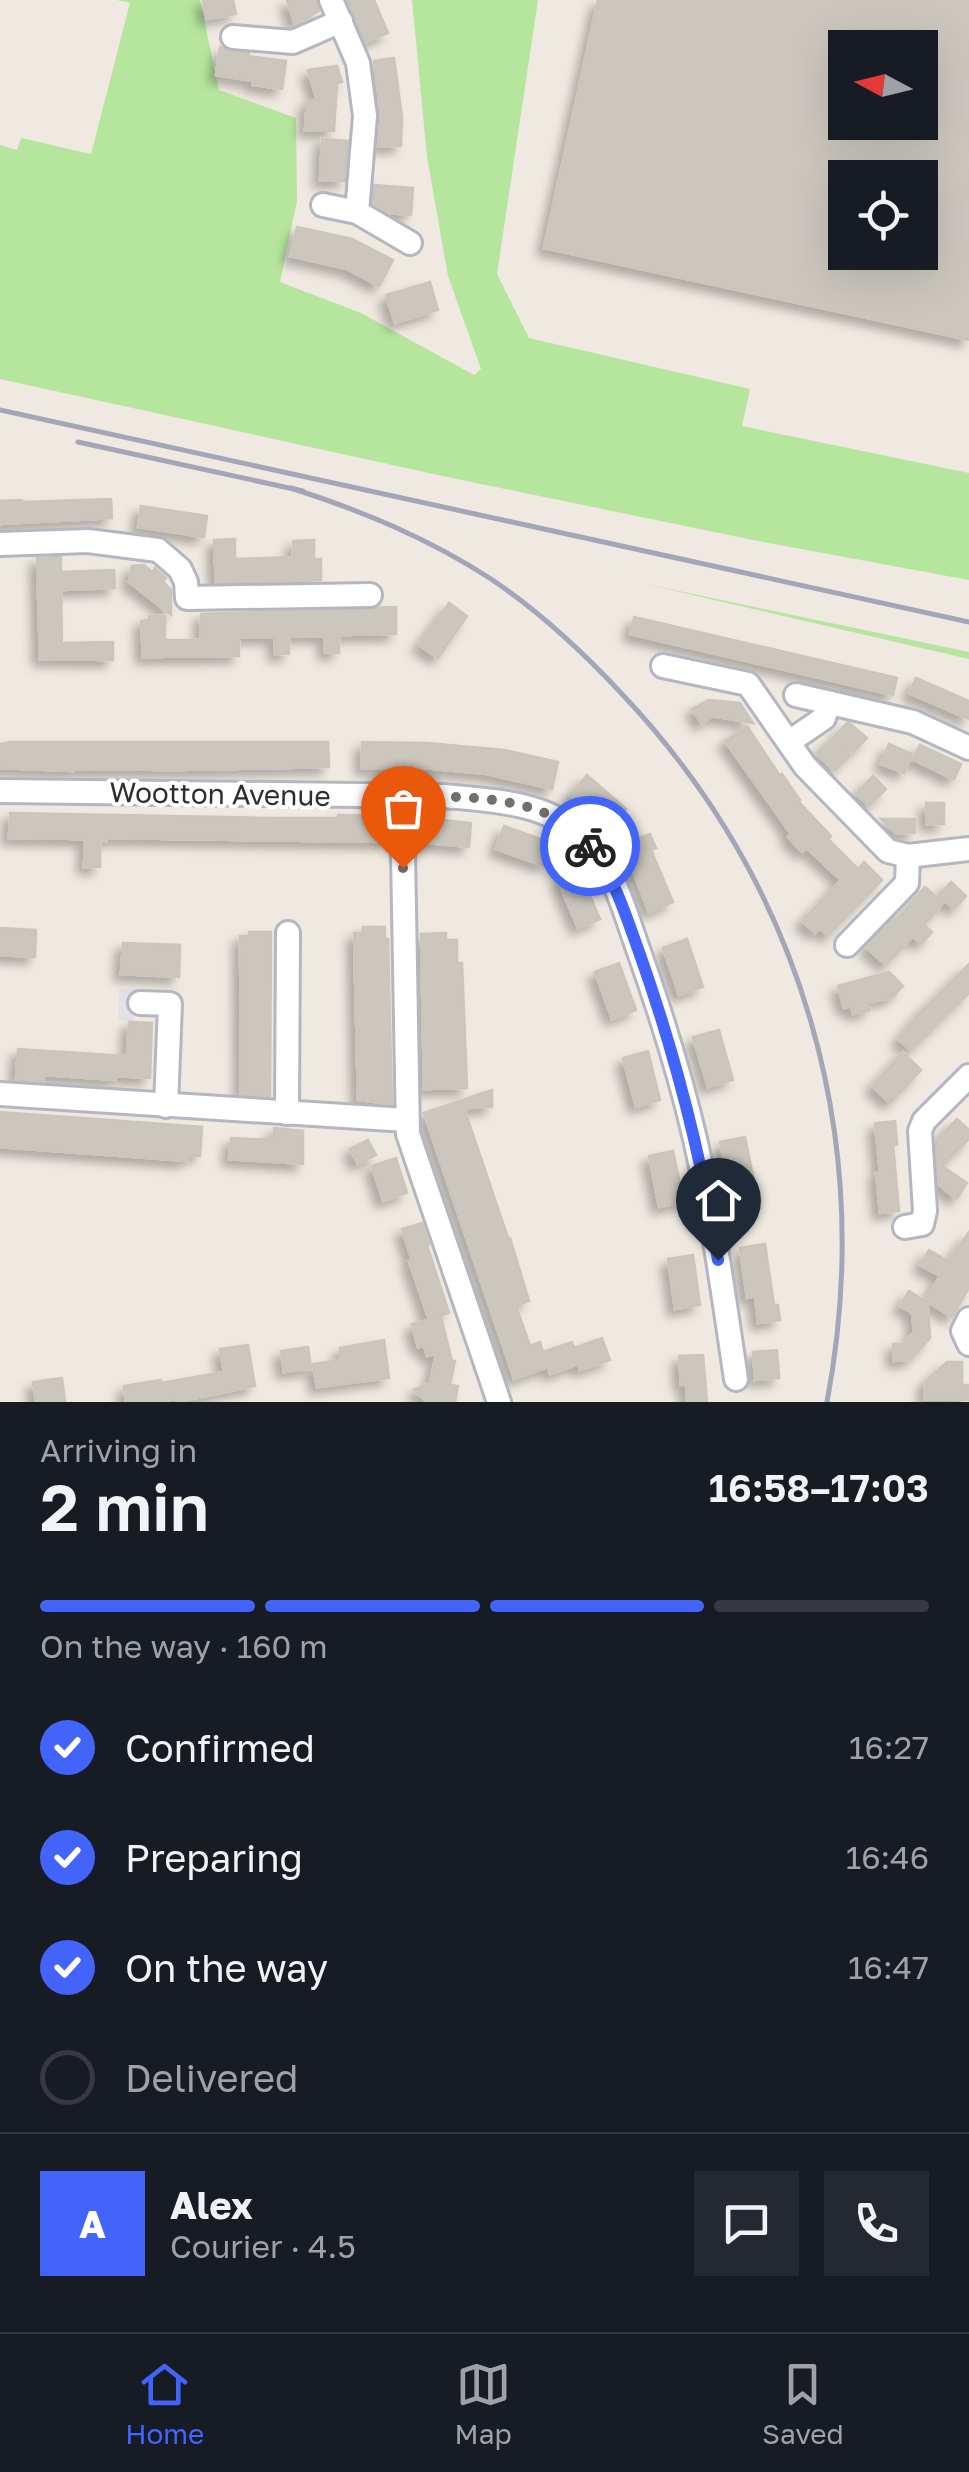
<!DOCTYPE html>
<html lang="en">
<head>
<meta charset="utf-8">
<style>
	body { margin:0; font-family:"Golos Text",sans-serif; background:#242831; color:#f1f3f6; height:100vh; display:flex; flex-direction:column; font-size:38px; white-space:nowrap }
	* { box-sizing:border-box; margin:0 }
	p { font-size:32px; color:#9ea1a6 }
	.icon { flex:none; width:55px; height:55px; fill:none; stroke:currentColor; stroke-width:2; stroke-linecap:round; stroke-linejoin:round }
	.map { position:relative; height:1402px; overflow:hidden }
	.side { display:flex; flex-direction:column; background:#171b24; flex:1 }
	.side>* { flex:none }
	.needle { width:65px; rotate:277deg }
	.tools { position:absolute; left:828px; top:30px; display:grid; gap:20px }
	.tools a { display:grid; place-items:center; width:110px; height:110px; border-radius:0px; background:#171b24; box-shadow:0 10px 40px #0002; font-size:50px }
	.pin { position:absolute; display:grid; place-items:center; width:85px; height:85px; color:#fff; margin:-102px -42px; border-radius:50% 50% 50% 0; rotate:-45deg; box-shadow:0 0 10px #0007 }
	.pin .icon { rotate:45deg }
	.courier { position:absolute; display:grid; place-items:center; width:100px; height:100px; margin:-50px; border:8px solid #4264fb; border-radius:50%; background:#fff; color:#222; box-shadow:0 2px 12px #0007 }
	.overview em { font-style:normal; font-weight:600 }
	.overview div { display:flex; flex-direction:column-reverse }
	.overview { display:flex; align-items:center; justify-content:space-between; height:170px; padding:0 40px }
	h1 { font-size:65px; font-weight:600; line-height:75px }
	.bar { display:grid; grid-template-columns:repeat(4,1fr); gap:15px 10px; align-content:center; height:120px; padding:0 40px }
	.bar i { height:12px; border-radius:8px; background:#363941 }
	.bar .on { background:#4264fb }
	.bar p { grid-column:span 4 }
	.line { display:flex; align-items:center; gap:25px; padding:0 40px; border-top:2px solid #363941 }
	.line div { flex:1 }
	.round { display:grid; place-items:center; flex:none; width:105px; height:105px; border-radius:0px; background:#242831 }
	ol { padding:0 40px; list-style:none }
	li { display:flex; align-items:center; gap:30px; height:110px }
	li p { margin-inline-start:auto }
	li .icon { padding:10px; border-radius:50%; background:#4264fb; color:#fff; stroke-width:4 }
	li:last-child { color:#9ea1a6 }
	li i { width:55px; height:55px; border:5px solid #363941; border-radius:50% }
	.dock { display:flex; justify-content:space-around; align-items:center; height:140px; border-top:2px solid #363941; background:#171b24; font-size:28px; color:#9ea1a6 }
	.dock a { display:grid; justify-items:center; gap:5px }
	.dock .on { color:#4264fb }
	.map>svg:first-child { display:block }
	.industrial { fill:#e3e1e8 }
	.green { fill:#b6e59e }
	.building { fill:#cbc7bf; stroke:#cbc5ba; stroke-width:2.5; fill-rule:evenodd; filter:url(#shadow) }
	.lines { fill:none; stroke-linecap:round; stroke-linejoin:round }
	.street-casing { stroke:#b4b7c1; stroke-width:28 }
	.street { stroke:#fff; stroke-width:22 }
	.rail { stroke:#a3a6b8; stroke-width:5 }
	.done { stroke:#726f6d; stroke-width:10; stroke-dasharray:0 18 }
	.route { stroke:#4264fb; stroke-width:12 }
	.labels { text-anchor:middle; stroke-width:8; stroke-linejoin:round; paint-order:stroke }
	.street-label { font-size:28px; fill:#2e2e2e; stroke:#fff }
</style>
</head>
<body>
<div class="map">
<svg width="969" height="1402" viewBox="0 0 969 1402">
	<defs>
		<filter id="shadow"><feDropShadow dx="-7" dy="7" stdDeviation="5" flood-color="#0004"/></filter>
	</defs>
	<rect width="100%" height="100%" fill="#efe9e1"/>
	<!-- industrial -->
	<path class="industrial" d="M119,989H135L134,1021L118,1020Z"/>
	<!-- green -->
	<g class="green">
		<path d="M117,0H200L219,90L296,118L297,201L280,282L361,313L474,375L481,369L448,276L427,157L412,0H538L497,274L529,338L750,389L742,426L969,473V580L753,540L452,478L0,379V145L17,150L21,138L91,154L130,3Z"/>
		<path d="M641,583L969,652V659Z"/>
	</g>
	<!-- building -->
	<g class="building">
		<path d="M203,0H233L236,14L207,19Z"/>
		<path d="M287,0H316L319,11L295,25Z"/>
		<path d="M347,0H374L388,33L366,42Z"/>
		<path d="M598,0H969V340L544,248ZM845,48H920V122H845ZM845,178H920V252H845Z"/>
		<path d="M220,47L231,52L249,53L248,56L286,61L282,89L253,85V81L216,75Z"/>
		<path d="M394,58L402,117L401,146H378L381,116L374,61Z"/>
		<path d="M337,66L342,82L337,83L334,131L305,130L307,100L317,101L308,70Z"/>
		<path d="M322,139L348,141L345,181L320,180Z"/>
		<path d="M374,185L413,188L411,215L388,213L373,204Z"/>
		<path d="M297,227L352,239L393,260L379,286L347,269L290,256Z"/>
		<path d="M430,282L438,310L395,323L386,295Z"/>
		<path d="M111,499L112,518L0,524V501L22,500L23,502Z"/>
		<path d="M141,506L207,516L204,537L138,527Z"/>
		<path d="M235,539V559L293,557V541L314,540V559H321V580L216,583L214,540Z"/>
		<path d="M61,557V572L114,570L115,588L61,590L62,643L113,642V660L40,659L37,558Z"/>
		<path d="M144,565L152,572L155,568L166,578L163,582L171,590V615L129,582L132,566Z"/>
		<path d="M449,603L467,616L438,658L419,645Z"/>
		<path d="M396,607V634L339,635V653L325,652V636H289V654H275V637H239V656L143,657L141,621L149,620V616H165V640H201V614Z"/>
		<path d="M634,617L897,678L893,695L630,634Z"/>
		<path d="M916,678L969,701V719L909,693Z"/>
		<path d="M709,700L740,703L753,723L712,716L702,724L692,709Z"/>
		<path d="M848,722L867,738L853,752L844,748L850,755L834,771L817,754Z"/>
		<path d="M747,726L780,776L782,774L800,800L798,801L831,836L828,839L858,869L864,862L882,880L828,936L820,928L815,933L802,921L841,880L807,848L802,852L788,837L791,834L725,741Z"/>
		<path d="M11,742H328L329,767L175,770L73,769V771L0,768V744Z"/>
		<path d="M362,742L427,743L504,750L558,762L552,789L487,774L413,767V769L362,768Z"/>
		<path d="M889,744L912,754L904,773L881,764Z"/>
		<path d="M920,745L961,764L954,779L913,760Z"/>
		<path d="M587,775L626,809L608,829L570,795Z"/>
		<path d="M873,776L886,789L869,806L856,794Z"/>
		<path d="M926,803H944V824H927Z"/>
		<path d="M10,813L277,818H338V815L387,816L388,842L106,838V841H100V867H84L85,839L9,838Z"/>
		<path d="M418,817L471,823L469,847L418,842Z"/>
		<path d="M881,819H915V833H896Z"/>
		<path d="M504,826L552,843L544,866L496,849Z"/>
		<path d="M650,834L656,848L651,850L673,902L649,912L623,845Z"/>
		<path d="M580,872L600,919L578,928L558,881Z"/>
		<path d="M951,882L966,896L954,909L939,895Z"/>
		<path d="M925,887L943,903L924,925L932,932L921,944L913,936L886,965L866,947L894,918L896,920Z"/>
		<path d="M363,927H385V939H388L392,1104L358,1100L354,933H363Z"/>
		<path d="M0,928L36,930L35,957L0,955Z"/>
		<path d="M249,932H271L270,1096L241,1094L240,936H249Z"/>
		<path d="M446,933V940H457V963H462L467,1088L424,1089L421,934Z"/>
		<path d="M687,939L703,987L679,995L663,948Z"/>
		<path d="M123,943L180,945L179,977L121,974Z"/>
		<path d="M619,963L636,1010L612,1019L595,972Z"/>
		<path d="M969,964V993L911,1050L898,1039L920,1012Z"/>
		<path d="M889,972L903,986L892,997L868,1003L870,1010L853,1014L851,1006L844,1008L838,986Z"/>
		<path d="M129,1022L152,1023L150,1078L115,1076V1080L44,1075L43,1082L16,1080L18,1049L127,1056Z"/>
		<path d="M719,1030L733,1080L708,1087L693,1037Z"/>
		<path d="M648,1051L660,1100L636,1107L623,1058Z"/>
		<path d="M903,1052L921,1070L890,1103L872,1086Z"/>
		<path d="M492,1090V1107L464,1108L508,1238H510L529,1301L516,1306L530,1346L540,1342L543,1352L572,1342L574,1348L602,1338L610,1360L580,1370L578,1364L550,1374L548,1367L514,1379L424,1113Z"/>
		<path d="M0,1112L202,1127L200,1156L187,1155V1161L0,1147Z"/>
		<path d="M957,1119L969,1130V1139L942,1166L967,1183L956,1199L938,1184L936,1140Z"/>
		<path d="M895,1121L897,1144L893,1145L899,1211L880,1213L876,1173H880L875,1123Z"/>
		<path d="M274,1128L303,1131V1164L229,1159L231,1138L273,1140Z"/>
		<path d="M745,1137L755,1186L730,1191L720,1142Z"/>
		<path d="M368,1140L376,1155L358,1164L350,1149Z"/>
		<path d="M673,1151L684,1202L659,1207L649,1156Z"/>
		<path d="M396,1158L407,1193L383,1201L372,1166Z"/>
		<path d="M422,1223L429,1244L427,1245L449,1313L429,1320L409,1261L412,1260L402,1229Z"/>
		<path d="M969,1232V1288L952,1317L928,1302L930,1338L910,1360L894,1361L893,1344H902L914,1332L912,1313L900,1306L909,1291L925,1301L940,1276L920,1265L929,1250L948,1261Z"/>
		<path d="M765,1244L774,1305H778L780,1320L758,1323L755,1296L747,1298L740,1248Z"/>
		<path d="M693,1255L700,1305L675,1309L668,1259Z"/>
		<path d="M441,1317L452,1361H455L450,1385L458,1386L455,1402H427L414,1390L430,1383L436,1354L427,1356L424,1346L418,1347L412,1324Z"/>
		<path d="M384,1340L389,1378L317,1387L313,1364L341,1360L340,1348Z"/>
		<path d="M248,1345L255,1386L177,1402L176,1399L158,1402H126L124,1386L161,1380V1383L224,1372L220,1349Z"/>
		<path d="M308,1347L311,1368L284,1372L281,1351Z"/>
		<path d="M777,1350L779,1378L755,1380L753,1352Z"/>
		<path d="M703,1355L707,1402H687L686,1384L681,1385L679,1356Z"/>
		<path d="M947,1362H962V1385H969V1400L925,1399V1382Z"/>
		<path d="M62,1378L65,1402H36L33,1382Z"/>
	</g>
	<g class="lines">
		<!-- street casing -->
		<g class="street-casing">
			<g id="street">
				<path d="M233,37L293,42L341,21"/>
				<path d="M323,205L357,212L365,116L358,63L331,0"/>
				<path d="M357,212L410,243"/>
				<path d="M0,544L88,541L158,550L180,569L186,582L187,598L370,595"/>
				<path d="M663,666L748,684L805,766L888,851L908,856L969,849"/>
				<path d="M796,695L913,722L969,748"/>
				<path d="M789,742L824,718L829,703"/>
				<path d="M0,791L444,796C490,800 545,802 581,835C613,864 624,910 638,949C660,1011 680,1074 695,1139C713,1218 724,1298 736,1379"/>
				<path d="M402,796L408,1134L499,1402"/>
				<path d="M847,945L907,883L908,856"/>
				<path d="M140,1003L170,1004L166,1106"/>
				<path d="M0,1094L407,1120"/>
				<path d="M287,1113L288,933"/>
				<path d="M905,1227L922,1224L925,1211L920,1131L924,1121L969,1076"/>
				<path d="M969,1319L963,1331L969,1344"/>
			</g>
		</g>
		<!-- street -->
		<use href="#street" class="street"/>
		<!-- rail -->
		<g class="rail">
			<path d="M0,410L969,622"/>
			<path d="M78,442L303,491"/>
			<path d="M291,488C362,511 428,538 491,579C539,611 583,652 622,694C804,887 876,1141 827,1402"/>
		</g>
	</g>
	<g class="lines">
		<!-- done -->
		<path class="done" d="M403,868L402,796C463,797 548,793 590,846"/>
		<!-- route -->
		<path class="route" d="M590,846C614,877 625,913 638,949C674,1050 701,1154 718,1260"/>
	</g>
	<g class="labels">
		<!-- street labels -->
		<g class="street-label">
			<text transform="translate(220 794) rotate(1)" y="10">Wootton Avenue</text>
		</g>
	</g>
</svg>
<div class="tools">
<a><svg class="needle" viewBox="-14 -14 28 28"><path d="M0-13l5 13h-10z" fill="#e53935"/><path d="M0 13l5-13h-10z" fill="#9ea1a6"/></svg></a>
<a><svg class="icon" aria-label="locate" viewBox="0 0 24 24"><circle cx="12" cy="12" r="6"/><path d="M12 2v4M12 18v4M2 12h4M18 12h4"/></svg></a>
</div>
<div class="pin" style="left:403px;top:868px;background:#ea580c"><svg class="icon" aria-label="bag" viewBox="0 0 24 24"><path d="M5 8h14l-1 12H6zM9 8a3 3 0 0 1 6 0"/></svg></div>
<div class="pin" style="left:718px;top:1260px;background:#1f2937"><svg class="icon" aria-label="home" viewBox="0 0 24 24"><path d="M3 11l9-7 9 7M6 9v11h12V9"/></svg></div>
<div class="courier" style="left:590px;top:846px"><svg class="icon" aria-label="bike" viewBox="0 0 24 24"><circle cx="6" cy="16" r="4"/><circle cx="18" cy="16" r="4"/><path d="M6 16l4-8h5l3 8M10 8l3 8H6M13 5h3"/></svg></div>
</div>
<section class="side">
<div class="overview"><div><h1>2 min</h1><p>Arriving in</p></div><em>16:58–17:03</em></div>
<div class="bar"><i class="on"></i><i class="on"></i><i class="on"></i><i></i><p>On the way · 160 m</p></div>
<ol>
<li><svg class="icon" aria-label="check" viewBox="0 0 24 24"><path d="M5 12l5 5 9-10"/></svg>Confirmed<p>16:27</p></li>
<li><svg class="icon" aria-label="check" viewBox="0 0 24 24"><path d="M5 12l5 5 9-10"/></svg>Preparing<p>16:46</p></li>
<li><svg class="icon" aria-label="check" viewBox="0 0 24 24"><path d="M5 12l5 5 9-10"/></svg>On the way<p>16:47</p></li>
<li><i></i>Delivered</li>
</ol>
<div class="line" style="height:180px"><b class="round" style="background:#4264fb;color:#fff">A</b><div><b>Alex</b><p>Courier · 4.5</p></div><a class="round"><svg class="icon" aria-label="chat" viewBox="0 0 24 24"><path d="M4 5h16v11H9l-5 4z"/></svg></a><a class="round"><svg class="icon" aria-label="phone" viewBox="0 0 24 24"><path d="M5 4h4l2 5-3 2q2 4 5 5l2-3 5 2v4C11 20 4 13 5 4z"/></svg></a></div>
</section>
<nav class="dock">
<a class="on"><svg class="icon" aria-label="home" viewBox="0 0 24 24"><path d="M3 11l9-7 9 7M6 9v11h12V9"/></svg>Home</a>
<a><svg class="icon" aria-label="map" viewBox="0 0 24 24"><path d="M3 6l6-2 6 2 6-2v14l-6 2-6-2-6 2zM9 4v14M15 6v14"/></svg>Map</a>
<a><svg class="icon" aria-label="saved" viewBox="0 0 24 24"><path d="M7 4h10v16l-5-4-5 4z"/></svg>Saved</a>
</nav>
</body>
</html>
